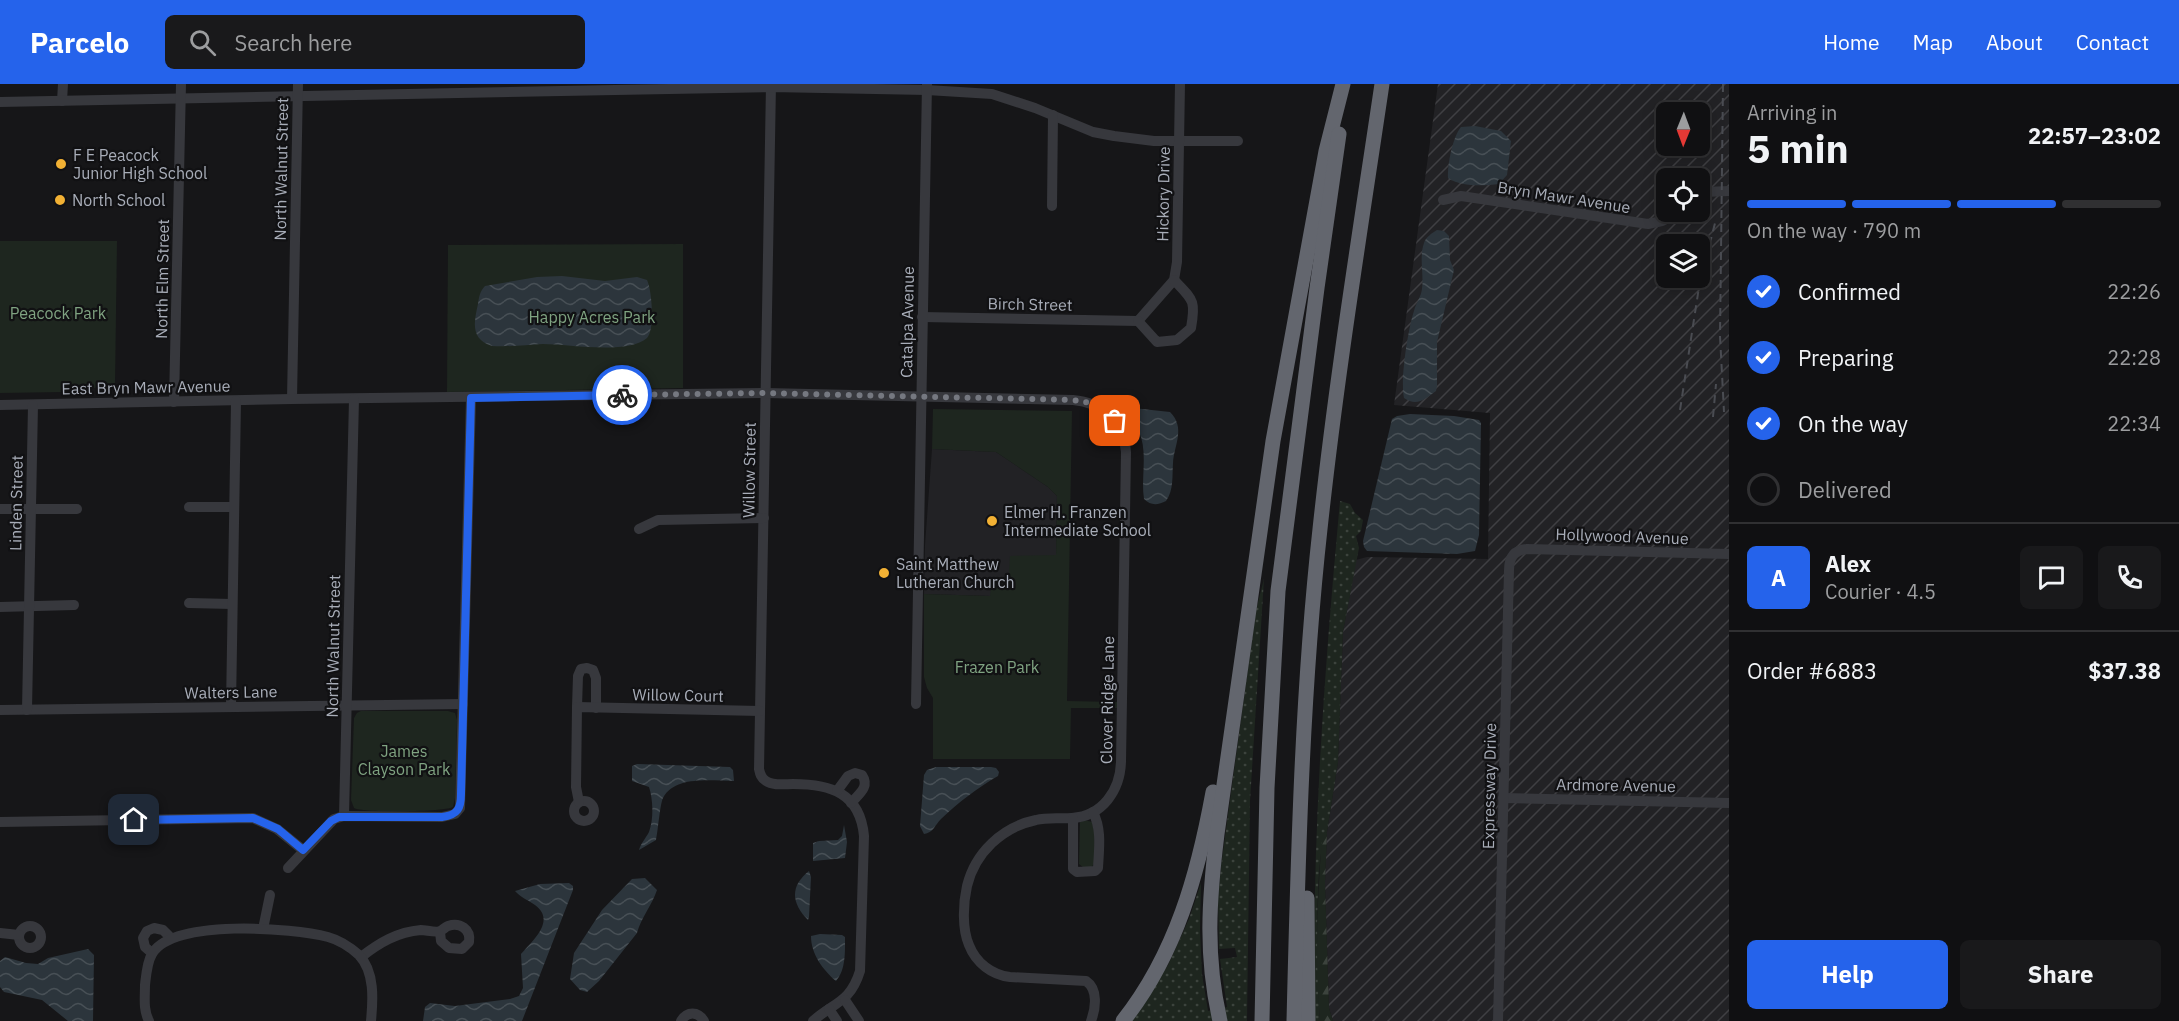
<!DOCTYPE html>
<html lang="en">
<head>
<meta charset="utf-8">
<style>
	body { margin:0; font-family:"IBM Plex Sans",sans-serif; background:#19191b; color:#f1f3f6; height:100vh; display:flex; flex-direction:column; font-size:22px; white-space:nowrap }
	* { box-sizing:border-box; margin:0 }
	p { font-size:20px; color:#9c9d9f }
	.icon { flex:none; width:33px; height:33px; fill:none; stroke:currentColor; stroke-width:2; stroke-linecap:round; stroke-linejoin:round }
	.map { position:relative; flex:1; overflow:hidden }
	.side { display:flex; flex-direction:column; background:#101012; width:450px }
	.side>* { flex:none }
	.needle { width:39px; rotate:181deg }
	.fabs { position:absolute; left:1656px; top:18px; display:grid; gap:12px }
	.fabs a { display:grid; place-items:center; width:54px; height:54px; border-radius:9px; background:#101012; box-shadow:0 3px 15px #0003,0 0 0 2px #303032; font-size:30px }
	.pin { position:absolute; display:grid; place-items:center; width:51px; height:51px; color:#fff; margin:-26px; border-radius:12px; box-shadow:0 3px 9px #0006 }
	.courier { position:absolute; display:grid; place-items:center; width:60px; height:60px; margin:-30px; border:4px solid #2563eb; border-radius:50%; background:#fff; color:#222; box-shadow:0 2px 8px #0007 }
	.overview em { font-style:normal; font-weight:700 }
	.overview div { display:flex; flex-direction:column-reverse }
	.overview { display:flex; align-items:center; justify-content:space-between; height:102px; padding:0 18px }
	h1 { font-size:39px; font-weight:700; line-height:45px }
	.bar { display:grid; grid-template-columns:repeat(4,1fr); gap:9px 6px; align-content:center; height:72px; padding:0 18px }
	.bar i { height:8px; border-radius:4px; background:#303032 }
	.bar .on { background:#2563eb }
	.bar p { grid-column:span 4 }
	.line { display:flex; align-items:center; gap:15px; padding:0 18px; border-top:2px solid #303032 }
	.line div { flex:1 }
	.round { display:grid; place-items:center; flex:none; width:63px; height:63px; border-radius:9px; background:#19191b }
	ol { padding:0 18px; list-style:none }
	li { display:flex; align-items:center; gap:18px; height:66px }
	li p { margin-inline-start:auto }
	li .icon { padding:6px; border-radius:50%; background:#2563eb; color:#fff; stroke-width:4 }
	li:last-child { color:#9c9d9f }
	li i { width:33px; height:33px; border:3px solid #303032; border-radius:50% }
	.action { display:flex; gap:12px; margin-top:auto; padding:12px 18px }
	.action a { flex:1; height:69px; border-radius:9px; background:#2563eb; color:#fff; font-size:24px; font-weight:700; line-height:69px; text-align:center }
	.action a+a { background:#19191b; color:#f1f3f6 }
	header { display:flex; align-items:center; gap:36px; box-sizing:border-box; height:84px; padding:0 30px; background:#2563eb; color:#fff }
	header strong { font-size:28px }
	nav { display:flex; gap:33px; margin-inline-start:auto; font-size:21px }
	.search { width:420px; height:54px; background:#19191b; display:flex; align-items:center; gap:15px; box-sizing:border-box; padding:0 21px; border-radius:9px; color:#9c9d9f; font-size:22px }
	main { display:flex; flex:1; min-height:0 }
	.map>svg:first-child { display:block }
	.built { fill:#222225 }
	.industrial { fill:url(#industrial-furrows); fill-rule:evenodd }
	.grass { fill:url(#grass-dots) }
	.forest { fill:url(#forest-firs) }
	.green { fill:#1e261f }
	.water { fill:url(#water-waves) }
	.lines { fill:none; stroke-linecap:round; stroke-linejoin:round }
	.minor { stroke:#37383d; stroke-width:10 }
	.highway { stroke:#63666e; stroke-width:15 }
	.rail { stroke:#4a4c52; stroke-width:2; stroke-dasharray:8 6; stroke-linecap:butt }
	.done { stroke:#757880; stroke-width:6; stroke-dasharray:0 10.8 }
	.route { stroke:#2563eb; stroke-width:8 }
	.poi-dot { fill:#f2b134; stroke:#111113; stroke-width:2 }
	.labels { text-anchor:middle; stroke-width:4.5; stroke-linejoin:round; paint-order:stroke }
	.poi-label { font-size:16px; fill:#a8adb8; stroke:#111113; text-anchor:start }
	.street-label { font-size:16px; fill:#a8adb8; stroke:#111113 }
	.park-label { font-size:16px; fill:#7fa381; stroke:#111113 }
</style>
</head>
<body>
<header>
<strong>Parcelo</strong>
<div class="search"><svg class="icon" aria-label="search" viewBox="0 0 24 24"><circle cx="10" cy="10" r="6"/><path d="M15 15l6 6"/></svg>Search here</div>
<nav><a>Home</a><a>Map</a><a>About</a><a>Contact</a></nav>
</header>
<main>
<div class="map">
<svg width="1729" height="937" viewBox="0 0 1729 937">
	<defs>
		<pattern id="industrial-furrows" width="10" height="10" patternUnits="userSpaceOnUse" patternTransform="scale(1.5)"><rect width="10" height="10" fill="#222225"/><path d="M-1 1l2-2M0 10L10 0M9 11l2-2" fill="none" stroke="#3f3f43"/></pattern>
		<pattern id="grass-dots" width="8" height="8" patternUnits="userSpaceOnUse" patternTransform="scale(1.5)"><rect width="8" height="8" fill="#1e261f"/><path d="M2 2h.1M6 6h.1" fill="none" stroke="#3c433d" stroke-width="1.8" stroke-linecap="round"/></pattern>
		<pattern id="forest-firs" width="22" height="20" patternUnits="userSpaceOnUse" patternTransform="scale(1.5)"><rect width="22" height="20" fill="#1e261f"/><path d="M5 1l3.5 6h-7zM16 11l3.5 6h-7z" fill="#3c433d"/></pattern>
		<pattern id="water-waves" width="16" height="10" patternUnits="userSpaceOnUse" patternTransform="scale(1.5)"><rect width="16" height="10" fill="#2c353c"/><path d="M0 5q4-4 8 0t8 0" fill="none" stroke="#485056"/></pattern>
	</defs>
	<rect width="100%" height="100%" fill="#161618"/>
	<!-- built -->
	<path class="built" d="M932,365L996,368L1048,403L1057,412L1056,471L1009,494L1008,505L990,512L924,510L925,461Z"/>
	<!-- industrial -->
	<path class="industrial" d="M1438,0H1729V937H1333L1329,924L1325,799L1327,748L1338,678L1343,548L1356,476L1367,473L1488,475L1490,329L1394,321ZM1666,28H1700V62H1666ZM1666,94H1700V128H1666ZM1666,160H1700V194H1666Z"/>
	<!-- grass -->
	<g class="grass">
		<path d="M1340,417L1350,420L1355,429L1363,436L1361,447L1356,452L1359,464L1343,548L1338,678L1327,748C1313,767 1318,907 1320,937H1315C1311,763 1324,590 1340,417Z"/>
		<path d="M1264,495L1250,717L1247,937H1131L1168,881L1189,835L1201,799L1200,845L1202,890L1208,927L1227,923L1220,875L1237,873L1235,864L1219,865L1218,813L1221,782L1256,526Z"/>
	</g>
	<!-- forest -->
	<path class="forest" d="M1327,748L1325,799L1329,924L1333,937H1320C1315,877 1317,815 1322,754Z"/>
	<!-- green -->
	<g class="green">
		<path d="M0,157H117L115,301L64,308L0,309Z"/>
		<path d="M683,160V304L447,308L448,161Z"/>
		<path d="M933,325L1072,327L1067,617L1117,618V624H1071L1070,675H933V614L927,604L924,593V510L990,512L991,504H1008L1010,472L1056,471L1057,412L1048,403L996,368L932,365Z"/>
		<path d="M361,627H448L455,629L457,636L455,714L453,723C444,728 362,729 354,724L351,716L354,634L357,629Z"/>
		<path d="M1085,736L1092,738L1095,749L1094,780L1090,785L1084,784L1079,780L1080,738Z"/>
	</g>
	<!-- water -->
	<g class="water">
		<path d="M1475,42L1501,47L1511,57L1507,91L1499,100C1483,102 1461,103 1448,94C1447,81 1453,52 1461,43Z"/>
		<path d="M1437,146L1444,147L1449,152L1450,176L1454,186L1437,258V302L1436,307C1425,315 1417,323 1404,314C1400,296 1408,245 1414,227C1416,219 1421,213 1422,205C1424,190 1419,173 1424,159C1426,153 1432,149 1437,146Z"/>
		<path d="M562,192L605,197L637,193L647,196C652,206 655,246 647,254C628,271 568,260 543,260C526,261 509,263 492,262C470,255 474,238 478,220C479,213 480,207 485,202L537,193Z"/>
		<path d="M1133,324L1170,328C1186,344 1174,361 1173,379C1172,392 1174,406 1166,417C1158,421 1151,422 1144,415C1141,395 1147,373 1141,353C1138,344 1132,337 1130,327Z"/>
		<path d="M1410,330L1454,332L1479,336L1481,339L1479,451L1475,467L1457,470L1367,467L1364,463L1363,457L1392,335L1397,332Z"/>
		<path d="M637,680L730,683L733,686L734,697C712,697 675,691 663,714C660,720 658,747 656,756L639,766C641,759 646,754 649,748C654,735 653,715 649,703L632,697V682Z"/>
		<path d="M936,683H991L996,684L999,688L998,692C977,704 959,718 941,735C935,741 933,749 924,750L920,742L924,691L927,686Z"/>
		<path d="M844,741L847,758L845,774L813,777V759L819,757L838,756L842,752Z"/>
		<path d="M809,787L811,793L809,833L808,836C791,819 790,802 809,787Z"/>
		<path d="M645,794L657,806C652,821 641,834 637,849L599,897L587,908L580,906L570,895L574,869L602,826L632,795Z"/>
		<path d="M569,799L573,802V806L522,937H423L425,923L430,919L455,922L510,915L519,912L523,904L521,870C531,858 557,837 535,821C528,816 520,813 515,807L540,800Z"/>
		<path d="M820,850L842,851L845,853C845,867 846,886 836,897C823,886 811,870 811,852Z"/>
		<path d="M88,865L94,871L93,937H68L42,916L4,908L0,903V877L5,873L26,879L38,880L48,874Z"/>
	</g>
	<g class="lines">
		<!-- minor -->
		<g class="minor">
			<path d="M771,0L759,685C760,690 761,694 766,697C773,702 785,700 793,700C831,700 860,709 864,752L860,887C850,919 834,918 813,937"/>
			<path d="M62,17L63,0"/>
			<path d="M0,18L771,3L927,6L992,10L1035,24L1093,48L1114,52L1154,57H1238"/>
			<path d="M1700,111L1704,108L1729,107"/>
			<path d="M1443,116L1461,112L1648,140L1662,137L1679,128"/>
			<path d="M1052,122L1053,31"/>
			<path d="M922,233L1138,237L1174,196L1177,178L1180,0"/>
			<path d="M1138,237L1157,258L1177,256L1191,244C1196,216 1193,216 1174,196"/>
			<path d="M292,315L298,0"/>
			<path d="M174,318L181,0"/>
			<path d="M0,321L292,315L766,309L1073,316C1102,318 1124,339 1126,368L1121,678C1120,706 1103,732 1072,734C1060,735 1048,733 1036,736C1002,743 975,769 967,802C963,820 962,845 969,861C976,879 992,891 1010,893L1086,897C1098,905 1096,924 1091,937"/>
			<path d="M189,423H234"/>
			<path d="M0,425H77"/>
			<path d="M639,445L658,436L764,434"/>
			<path d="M189,519L232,520"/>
			<path d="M0,523L74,521"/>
			<path d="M916,620L927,0"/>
			<path d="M231,623L236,317"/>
			<path d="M577,623L578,592L581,585L587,584L593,586L596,594V624"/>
			<path d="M0,626L463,620"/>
			<path d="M27,626L33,321"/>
			<path d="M837,707L848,692L855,689L862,691C870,703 859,710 851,719"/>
			<path d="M1503,714L1729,719"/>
			<circle cx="584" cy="727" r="10"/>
			<path d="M579,718L576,703L577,623L760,627"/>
			<path d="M344,732L354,315"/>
			<path d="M1073,734V785L1077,788L1095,787L1098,784C1099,764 1102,746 1093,728"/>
			<path d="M0,738L253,734L277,745L303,766"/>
			<path d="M288,784L334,735L344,732L442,733L455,730L460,724L471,314"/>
			<circle cx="30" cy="853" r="11"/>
			<path d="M263,845L270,811"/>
			<path d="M0,849L19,851"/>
			<path d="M152,869L145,863L143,854L147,847L154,844L163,846L171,854"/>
			<path d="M361,873C379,859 397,848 421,846C426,846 436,849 440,847C443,846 445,843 448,842C460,838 471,845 469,858L462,865L449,864L441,857L440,848"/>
			<path d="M845,916L859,937"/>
			<path d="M829,925L837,937"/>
			<path d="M149,937C143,925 145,914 145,901C146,892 147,878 152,870C172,834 293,844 328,853C339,856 350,863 359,871C375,888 373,916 371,937"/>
			<path d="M681,937C687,927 698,927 704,937"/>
			<path d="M1498,937L1509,486C1509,474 1514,466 1527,465L1729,470"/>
		</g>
		<!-- highway -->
		<g class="highway">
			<path d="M1307,814L1308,937"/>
			<path d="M1123,937C1176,870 1198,790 1213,708"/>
			<path d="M1220,937C1205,872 1209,815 1217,750L1273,357L1326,67L1343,0"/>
			<path d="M1262,937L1267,704L1278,507L1317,204L1339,50"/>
			<path d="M1294,937C1298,773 1302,608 1320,445C1336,296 1360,148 1382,0"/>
		</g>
		<!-- rail -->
		<g class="rail">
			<path d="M1723,0L1720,252L1724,328"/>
			<path d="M1680,326L1699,203L1715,139"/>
			<path d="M1713,333L1716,300"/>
		</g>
	</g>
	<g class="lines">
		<!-- done -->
		<path class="done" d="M622,311L766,309L1071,316C1089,317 1103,323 1115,337"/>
		<!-- route -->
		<path class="route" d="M134,736L253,734L278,745L303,766L331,737L339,733H442C458,731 461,724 461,710L471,314L622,311"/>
	</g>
	<!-- markers -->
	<g class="poi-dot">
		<circle cx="61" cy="80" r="6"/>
		<circle cx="60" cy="116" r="6"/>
		<circle cx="992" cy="437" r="6"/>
		<circle cx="884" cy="489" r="6"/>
	</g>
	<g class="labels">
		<!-- poi labels -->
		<g class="poi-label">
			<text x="73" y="77">F E Peacock<tspan x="73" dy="18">Junior High School</tspan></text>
			<text x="72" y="122">North School</text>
			<text x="1004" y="434">Elmer H. Franzen<tspan x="1004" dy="18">Intermediate School</tspan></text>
			<text x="896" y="486">Saint Matthew<tspan x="896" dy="18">Lutheran Church</tspan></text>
		</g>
		<!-- street labels -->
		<g class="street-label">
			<text transform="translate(281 85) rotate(-89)" y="6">North Walnut Street</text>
			<text transform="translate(1163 110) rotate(-89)" y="6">Hickory Drive</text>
			<text transform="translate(1564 113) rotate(9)" y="6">Bryn Mawr Avenue</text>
			<text transform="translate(162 195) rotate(-89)" y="6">North Elm Street</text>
			<text transform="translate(1030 220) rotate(1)" y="6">Birch Street</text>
			<text transform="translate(907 238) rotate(-89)" y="6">Catalpa Avenue</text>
			<text transform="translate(146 303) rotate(-1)" y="6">East Bryn Mawr Avenue</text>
			<text transform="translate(749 386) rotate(-89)" y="6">Willow Street</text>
			<text transform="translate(16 419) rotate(-89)" y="6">Linden Street</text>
			<text transform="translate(1622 452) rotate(2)" y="6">Hollywood Avenue</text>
			<text transform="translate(333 562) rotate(-89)" y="6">North Walnut Street</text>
			<text transform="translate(231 608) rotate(-1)" y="6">Walters Lane</text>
			<text transform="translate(678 611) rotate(1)" y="6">Willow Court</text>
			<text transform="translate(1107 616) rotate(-89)" y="6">Clover Ridge Lane</text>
			<text transform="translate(1616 701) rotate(1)" y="6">Ardmore Avenue</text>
			<text transform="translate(1489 702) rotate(-89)" y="6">Expressway Drive</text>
		</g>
		<!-- park labels -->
		<g class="park-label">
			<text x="58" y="235">Peacock Park</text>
			<text x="592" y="239">Happy Acres Park</text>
			<text x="997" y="589">Frazen Park</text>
			<text x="404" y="673">James<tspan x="404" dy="18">Clayson Park</tspan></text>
		</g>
	</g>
</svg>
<div class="fabs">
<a><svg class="needle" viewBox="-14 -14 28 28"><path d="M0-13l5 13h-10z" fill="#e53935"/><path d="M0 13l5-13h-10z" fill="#9c9d9f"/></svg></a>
<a><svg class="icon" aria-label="locate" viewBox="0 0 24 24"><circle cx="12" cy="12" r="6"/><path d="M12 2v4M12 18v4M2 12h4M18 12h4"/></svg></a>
<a><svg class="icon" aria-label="layers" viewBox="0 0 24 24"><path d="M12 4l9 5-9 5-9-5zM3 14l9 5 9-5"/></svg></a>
</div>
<div class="pin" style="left:1115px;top:337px;background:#ea580c"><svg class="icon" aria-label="bag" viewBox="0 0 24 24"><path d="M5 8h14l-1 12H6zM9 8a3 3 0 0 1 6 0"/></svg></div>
<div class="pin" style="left:134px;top:736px;background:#1f2937"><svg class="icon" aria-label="home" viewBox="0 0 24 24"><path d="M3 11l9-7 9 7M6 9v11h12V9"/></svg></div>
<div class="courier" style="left:622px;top:311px"><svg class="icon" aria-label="bike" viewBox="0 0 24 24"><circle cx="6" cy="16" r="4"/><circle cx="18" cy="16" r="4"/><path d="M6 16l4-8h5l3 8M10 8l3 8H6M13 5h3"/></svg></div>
</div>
<section class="side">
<div class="overview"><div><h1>5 min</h1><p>Arriving in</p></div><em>22:57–23:02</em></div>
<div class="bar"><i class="on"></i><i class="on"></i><i class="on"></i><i></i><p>On the way · 790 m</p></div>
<ol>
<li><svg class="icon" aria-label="check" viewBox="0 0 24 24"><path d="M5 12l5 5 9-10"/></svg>Confirmed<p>22:26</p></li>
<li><svg class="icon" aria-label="check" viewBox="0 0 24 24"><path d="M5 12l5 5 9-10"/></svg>Preparing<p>22:28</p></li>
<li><svg class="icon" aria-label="check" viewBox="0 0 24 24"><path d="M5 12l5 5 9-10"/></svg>On the way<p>22:34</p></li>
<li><i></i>Delivered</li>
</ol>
<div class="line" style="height:108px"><b class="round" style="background:#2563eb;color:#fff">A</b><div><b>Alex</b><p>Courier · 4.5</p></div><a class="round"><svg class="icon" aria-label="chat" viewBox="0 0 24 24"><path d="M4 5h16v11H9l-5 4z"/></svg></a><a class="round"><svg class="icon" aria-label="phone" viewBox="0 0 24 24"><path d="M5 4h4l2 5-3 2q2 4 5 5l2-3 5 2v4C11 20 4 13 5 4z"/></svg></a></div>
<div class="line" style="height:78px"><div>Order #6883</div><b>$37.38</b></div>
<div class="action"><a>Help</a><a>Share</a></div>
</section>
</main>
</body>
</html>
